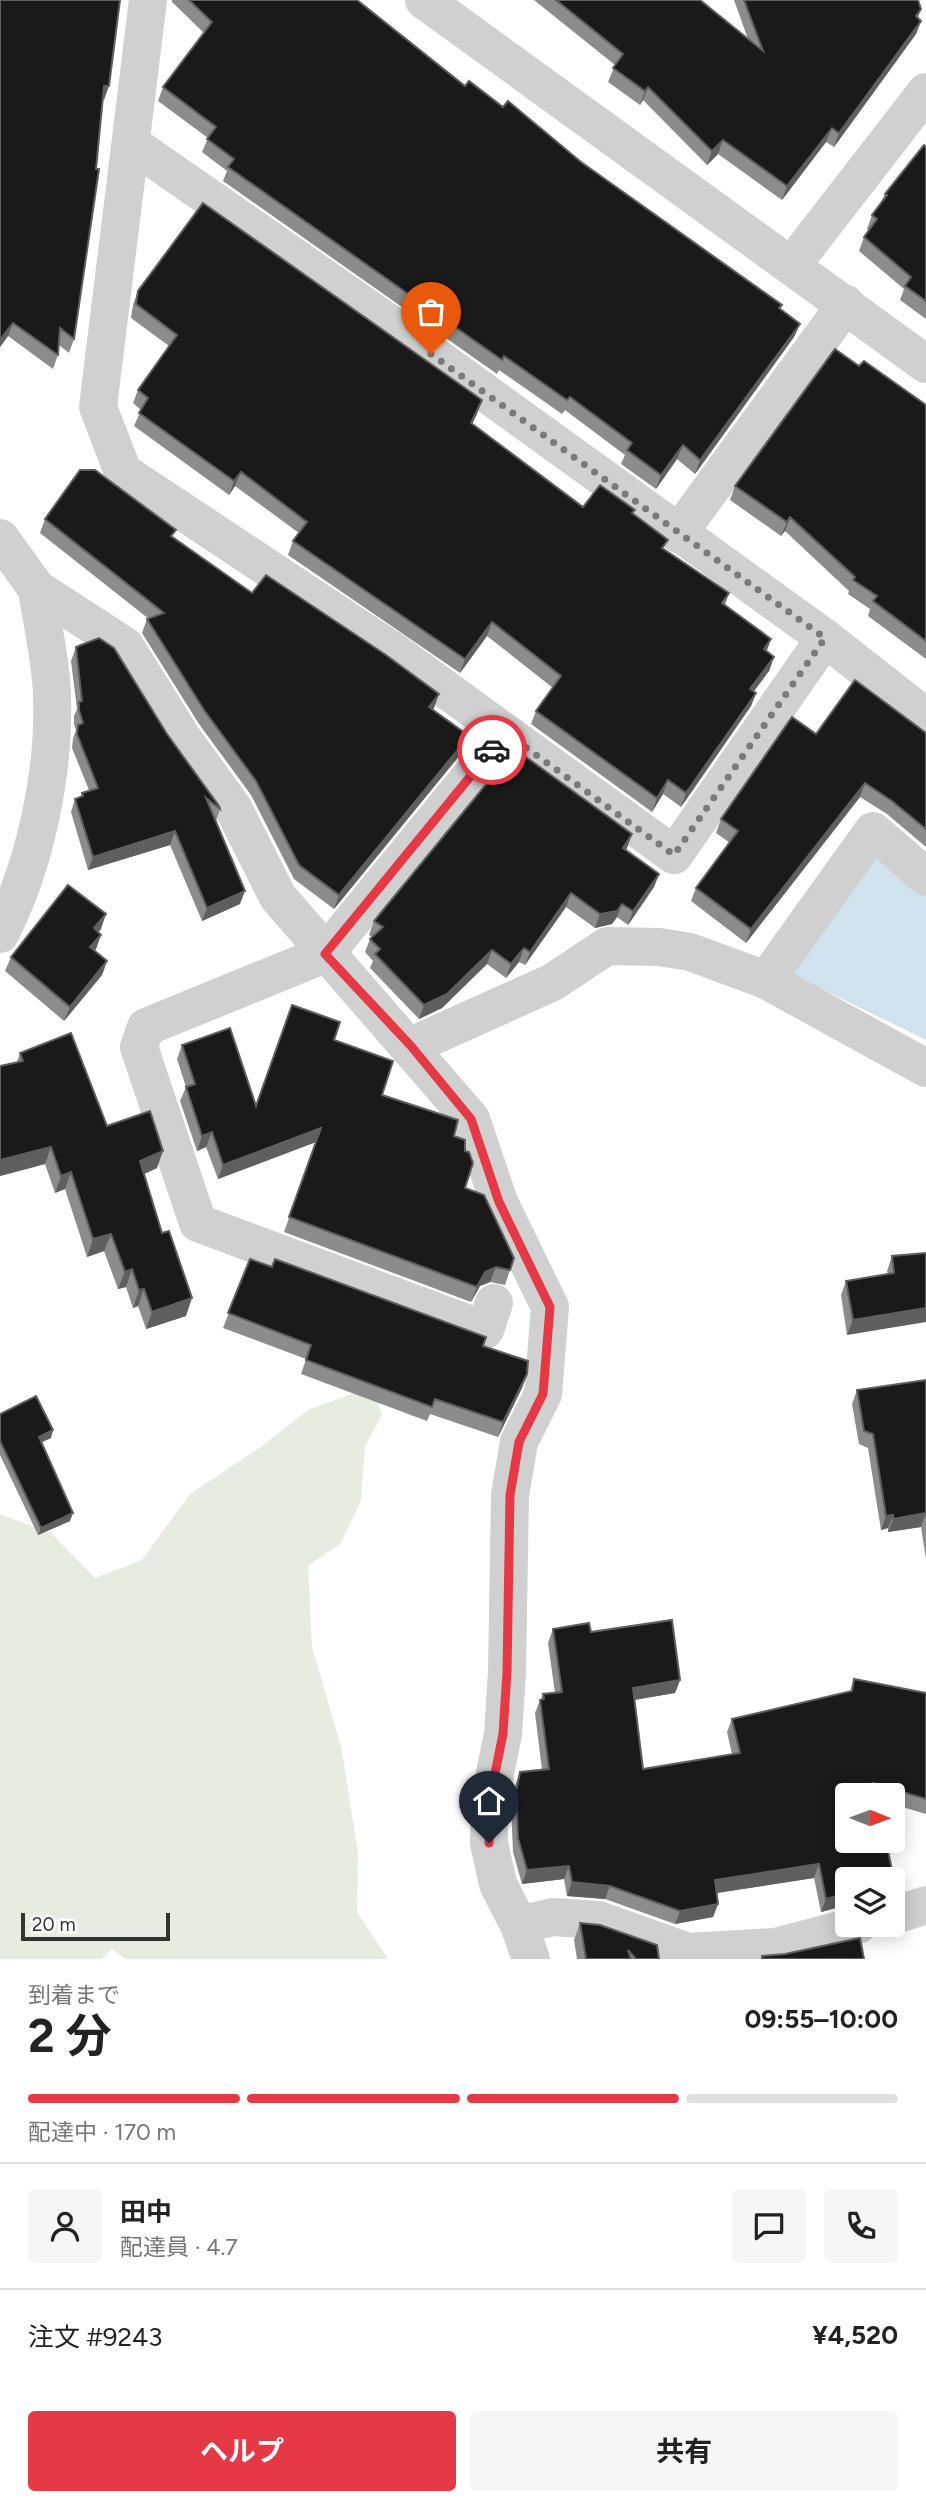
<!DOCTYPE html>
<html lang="ja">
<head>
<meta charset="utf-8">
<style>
	body { margin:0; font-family:Figtree,"Noto Sans JP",sans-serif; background:#f6f6f6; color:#222; height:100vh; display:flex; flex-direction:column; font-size:26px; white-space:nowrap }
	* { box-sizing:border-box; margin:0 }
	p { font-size:23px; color:#767676 }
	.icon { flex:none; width:38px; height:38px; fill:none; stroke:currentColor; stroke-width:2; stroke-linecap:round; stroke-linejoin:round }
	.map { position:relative; height:1959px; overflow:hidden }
	.details { display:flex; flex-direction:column; background:#fff; flex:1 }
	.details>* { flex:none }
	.needle { width:46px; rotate:91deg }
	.controls { position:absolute; left:835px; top:1783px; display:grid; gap:14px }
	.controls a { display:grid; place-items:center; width:70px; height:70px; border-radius:7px; background:#fff; box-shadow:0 4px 18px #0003; font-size:35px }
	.scale { position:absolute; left:21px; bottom:18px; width:149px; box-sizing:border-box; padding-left:7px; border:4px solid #333; border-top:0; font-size:19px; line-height:24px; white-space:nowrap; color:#333; -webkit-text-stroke:5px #fff; paint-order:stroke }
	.pin { position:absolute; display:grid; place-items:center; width:60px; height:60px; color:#fff; margin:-72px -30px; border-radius:50% 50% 50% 0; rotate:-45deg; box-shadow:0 0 7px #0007 }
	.pin .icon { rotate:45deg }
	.courier { position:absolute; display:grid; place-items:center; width:70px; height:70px; margin:-35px; border:5px solid #e63946; border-radius:50%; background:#fff; color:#222; box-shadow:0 2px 9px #0007 }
	.headline em { font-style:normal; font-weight:700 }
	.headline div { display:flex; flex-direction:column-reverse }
	.headline { display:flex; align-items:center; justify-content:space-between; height:119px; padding:0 28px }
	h1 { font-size:46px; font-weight:700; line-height:52px }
	.bar { display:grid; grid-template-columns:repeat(4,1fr); gap:10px 7px; align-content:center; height:84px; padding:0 28px }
	.bar i { height:9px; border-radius:5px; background:#e0e0e0 }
	.bar .current { background:#e63946 }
	.bar p { grid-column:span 4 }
	.line { display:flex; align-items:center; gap:18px; padding:0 28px; border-top:2px solid #e0e0e0 }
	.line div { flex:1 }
	.round { display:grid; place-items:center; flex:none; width:74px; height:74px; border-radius:7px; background:#f6f6f6 }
	.action { display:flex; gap:14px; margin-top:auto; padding:14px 28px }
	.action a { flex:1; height:80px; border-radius:7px; background:#e63946; color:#fff; font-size:28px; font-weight:700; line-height:80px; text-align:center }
	.action a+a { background:#f6f6f6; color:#222 }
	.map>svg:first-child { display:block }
	.green { fill:#e6ecdf }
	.water { fill:#cfe2ee }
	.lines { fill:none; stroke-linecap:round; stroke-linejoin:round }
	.minor { stroke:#d0d0d0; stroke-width:38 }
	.wall { fill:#8c8c8c }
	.shaded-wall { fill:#5f5f5f }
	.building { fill:#1a1a1a; stroke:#5f5f5f; stroke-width:2 }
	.done { stroke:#7a7a7a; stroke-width:7; stroke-dasharray:0 12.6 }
	.route { stroke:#e63946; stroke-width:9 }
</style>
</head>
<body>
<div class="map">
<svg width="926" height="1959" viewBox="0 0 926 1959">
	<rect width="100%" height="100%" fill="#fff"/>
	<!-- green -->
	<path class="green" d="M361,1391L377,1398L382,1415L365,1446L361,1501L340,1544L308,1566L312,1647L341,1746L358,1853L357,1912L388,1959H126L112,1949L101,1959H0V1514L51,1533L95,1578L142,1560L190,1494L259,1448L310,1409Z"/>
	<!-- water -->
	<path class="water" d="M873,851L926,894V1040L785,971Z"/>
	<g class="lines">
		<!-- minor -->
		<g class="minor">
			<path d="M148,0L98,407L123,472L393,651L674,855L825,638"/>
			<path d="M424,0L926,364"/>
			<path d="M132,144L386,321L825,638L926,717"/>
			<path d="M792,265L926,92"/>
			<path d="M678,534L846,304"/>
			<path d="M0,538L37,589L125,646L181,736L233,808L278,897L471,1119L499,1202L550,1307L543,1394L519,1442L510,1495L507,1672L503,1734L489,1803V1843L498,1884L519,1925L531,1959"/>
			<path d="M0,934C35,866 55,772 52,695C51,660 42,624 37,589"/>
			<path d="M766,980L873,831L926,877"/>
			<path d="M411,1046L553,982L607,946L659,947L690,952L766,980L926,1068"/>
			<path d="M494,1303L485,1330L198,1223L139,1047L146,1027L325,954L506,733"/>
			<path d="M892,1916L926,1905"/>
			<path d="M519,1925L553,1917L598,1920L688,1952L775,1947L858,1925"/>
		</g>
	</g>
	<!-- wall -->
	<g class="wall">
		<path d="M0,0L104,100H103L74,339L69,353L59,345L58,355L53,369L8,336L0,347Z"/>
		<path d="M172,0H357L465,86L503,107L581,162L800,324L794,337L695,474L677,459L656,489L621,464L625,455L565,410L562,414L499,370L497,374L223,181L227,171L202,152L208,138L158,101L163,87L204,33L172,2Z"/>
		<path d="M534,0H700L748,39L734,0H918L921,9L918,18L921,21L916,34L834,147L826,142L782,200L718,154L707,165L643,100L640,105L608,82L615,65Z"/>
		<path d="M926,147V319L900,300L904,289L859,251L864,237L869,231L867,229L872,215L881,202L885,194Z"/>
		<path d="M138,291L477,414L472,424L583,507L633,514L664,549L729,593L725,605L767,651L774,657L769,671L754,691L756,693L751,706L681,807L663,794L652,812L531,724L536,711L553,688L487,636L460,673L288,555L293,541L299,533L235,486L229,495L134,426L141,410L133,403L138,390L169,346L131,318L133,305Z"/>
		<path d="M859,366L926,405V659L868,616L870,609L848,594L849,591L785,531L781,536L730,500L735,486Z"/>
		<path d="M45,519L173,537L252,593L439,694L433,709L464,750L334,909L294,879L251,795L199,724L142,633L147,619H149L40,533Z"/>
		<path d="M76,647L167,734L220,809L216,821L240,904L202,921L170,845L88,870L71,812L75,799L81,797L82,793L89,790L72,748L73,739L76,730L74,724V716L77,709L71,661Z"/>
		<path d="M926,733V847L887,814L860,797L746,943L691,901L696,888L730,843L716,833L721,819L816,734Z"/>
		<path d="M632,834L626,850L659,874L654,887L628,925L617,917L612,924L595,928L566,907L525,965L519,962L506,978L487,964L442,1008L419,1019L370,968L373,961L365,952L370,939L372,937L369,935L374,921Z"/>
		<path d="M101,929L98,932L101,935L95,951L107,961L102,975L64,1021L5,971L11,957Z"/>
		<path d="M334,1040L382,1095L454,1136L465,1188L514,1258L505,1285L490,1282L480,1286L471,1302L284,1232L316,1142L218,1179L206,1147L197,1151L180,1101L186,1087L177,1059L182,1045L256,1106Z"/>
		<path d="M20,1053L157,1168L144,1174L186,1316L146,1329L138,1306L133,1308L126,1287L118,1289L104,1251L87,1257L65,1189L55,1193L45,1164L0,1176V1066L17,1062Z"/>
		<path d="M926,1253L847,1335L841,1295L846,1281L888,1274L887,1271L892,1256Z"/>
		<path d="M250,1259L483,1346L527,1374L522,1388L498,1437L430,1414L427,1421L301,1374L306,1359L223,1328Z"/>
		<path d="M926,1380V1559L921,1527L888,1532V1528L881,1530L868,1448L859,1444L852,1404L857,1390Z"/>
		<path d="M0,1414L51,1438L41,1442L70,1521L38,1535L0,1455Z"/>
		<path d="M553,1629L591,1632L680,1680L675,1693L634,1700L643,1769L732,1754L727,1732L732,1719L850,1692L854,1679L926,1693V1814L892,1804V1796H847L894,1880L892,1885V1880H847V1905L821,1912L814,1878L717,1893L718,1904L713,1917L675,1924L605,1899L567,1896L564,1879L522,1884L513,1852L511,1805L515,1786L520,1772L542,1770L535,1713L540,1700L541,1699L543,1694L555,1693L548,1643Z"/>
		<path d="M580,1923L659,1959H577L574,1940Z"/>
	</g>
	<!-- shaded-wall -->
	<g class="shaded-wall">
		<path d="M921,21L916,34L834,147L839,133Z"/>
		<path d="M104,86H109L104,100H99Z"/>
		<path d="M648,87L643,100L640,105L645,91Z"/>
		<path d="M832,128L826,142L782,200L787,186Z"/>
		<path d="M723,140L718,154L707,165L712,151Z"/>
		<path d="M13,323L8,336L0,347V340Z"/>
		<path d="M800,324L794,337L695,474L700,460Z"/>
		<path d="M482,400L477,414L466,436L471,423Z"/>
		<path d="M683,445L677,459L656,489L661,475Z"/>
		<path d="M241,472L235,486L229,495L234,481Z"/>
		<path d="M790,517L785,531L781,536L787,522Z"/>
		<path d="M492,622L487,636L460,673L465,659Z"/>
		<path d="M771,639L766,653L764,649Z"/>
		<path d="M774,657L769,671L745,703L750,689Z"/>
		<path d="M756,693L751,706L681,807L686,793Z"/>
		<path d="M439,694L434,708L424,721L429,707Z"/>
		<path d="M469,736L464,750L334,909L339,895Z"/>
		<path d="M668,780L663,794L652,812L657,798Z"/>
		<path d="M865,783L860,797L746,943L751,929Z"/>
		<path d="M175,831L170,845L88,870L93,857Z"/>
		<path d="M632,834L627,848L618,861L623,848Z"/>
		<path d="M659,874L654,887L628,925L633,911Z"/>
		<path d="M245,891L240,904L202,921L207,908Z"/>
		<path d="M571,893L566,907L525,965L530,952Z"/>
		<path d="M622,904L617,917L612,924L595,928L600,914Z"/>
		<path d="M106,914L101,929L89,943L94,928Z"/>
		<path d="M101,935L96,949L85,962L90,947Z"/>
		<path d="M524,948L519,962L506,978L511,964Z"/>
		<path d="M492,950L487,964L442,1008L419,1019L424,1005Z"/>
		<path d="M107,961L102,975L64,1021L70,1007Z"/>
		<path d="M321,1128L316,1142L218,1179L223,1165Z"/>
		<path d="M212,1132L206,1147L197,1151L202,1136Z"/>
		<path d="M51,1147L45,1164L0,1176V1160Z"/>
		<path d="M163,1151L157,1168L133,1179L140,1161Z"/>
		<path d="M71,1172L65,1189L55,1193L61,1176Z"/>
		<path d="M111,1234L104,1251L87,1257L93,1239Z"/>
		<path d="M496,1267L490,1282L480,1286L471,1302L477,1287L485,1272Z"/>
		<path d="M132,1269L126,1287L118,1289L125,1272Z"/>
		<path d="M144,1289L138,1306L133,1308L139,1290Z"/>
		<path d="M192,1298L186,1316L146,1329L152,1312Z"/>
		<path d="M926,1308V1322L847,1335L853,1320Z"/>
		<path d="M527,1374L522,1388L498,1437L503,1422Z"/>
		<path d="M53,1430L51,1438L36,1445L39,1437Z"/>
		<path d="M73,1513L70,1521L38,1535L41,1528Z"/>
		<path d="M926,1513L921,1527L888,1532L893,1519Z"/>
		<path d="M893,1515L888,1528L881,1530L886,1516Z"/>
		<path d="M680,1680L675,1693L628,1701L633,1688Z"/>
		<path d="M819,1864L814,1878L710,1894L715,1880Z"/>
		<path d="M569,1866L564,1879L522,1884L527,1870Z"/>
		<path d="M572,1882L610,1886L605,1899L567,1896Z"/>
		<path d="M847,1893V1905L821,1912L826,1899Z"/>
		<path d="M718,1904L713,1917L675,1924L680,1911Z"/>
	</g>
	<!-- building -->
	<g class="building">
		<path d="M0,0H120L109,86H104L96,169H99L74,339L60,328L58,355L13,323L0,340Z"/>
		<path d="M189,0H357L465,86L469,81L503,107L508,101L581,162L782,305L779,308L800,324L700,460L683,445L661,475L627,450L632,443L570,397L567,400L504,356L502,360L228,167L234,159L207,139L216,127L163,87L212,22Z"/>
		<path d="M556,0H700L763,51L744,0H918L921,9L916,16L921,21L839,133L832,128L787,186L723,140L712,151L648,87L645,91L613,68L623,54Z"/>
		<path d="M924,145L926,147V301L905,286L911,277L864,237L877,219L872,215L887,195L885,194Z"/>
		<path d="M203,203L482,400L471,423L583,507L600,485L635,510L632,513L668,540L662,548L729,593L722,603L771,639L764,649L774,657L750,689L756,693L686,793L668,780L657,798L536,711L561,676L492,622L465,659L293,541L307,522L241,472L234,481L139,413L148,398L138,390L177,335L136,304L138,291Z"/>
		<path d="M835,349L859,366L864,361L926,405V641L873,601L877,596L853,580L855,577L790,517L787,522L735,486Z"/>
		<path d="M80,470H95L176,530L171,536L252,593L266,575L386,655L439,694L429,707L469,736L339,895L299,865L256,781L204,710L147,619L164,613L45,519Z"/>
		<path d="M99,638L114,648L167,734L219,806L220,809L206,798L245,891L207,908L175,831L93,857L75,799L83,796L82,793L98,788L77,734L78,725L83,723L79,710V702L82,701L76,647Z"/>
		<path d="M855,680L926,733V829L892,801L865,783L751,929L696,888L738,831L721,819L792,717L816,734Z"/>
		<path d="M515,749L632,834L623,848L659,874L633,911L622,904L617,911L600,914L571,893L530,952L524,948L511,964L492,950L447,994L424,1005L375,954L380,949L370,939L383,927L374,921Z"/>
		<path d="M68,885L106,914L94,928L101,935L90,947L107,961L70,1007L11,957Z"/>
		<path d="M292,1005L340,1022L334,1040L393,1061L382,1095L458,1120L454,1136L465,1140V1151L469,1152L473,1163L465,1188L484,1195L514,1258L510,1270L496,1267L485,1272L477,1287L289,1217L321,1128L223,1165L212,1132L202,1136L186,1087L195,1084L182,1045L230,1028L256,1106Z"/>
		<path d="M71,1033L107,1126L150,1111L163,1151L140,1161L162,1233L169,1231L192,1298L152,1312L144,1289L139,1290L132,1269L125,1272L111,1234L93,1239L71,1172L61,1176L51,1147L0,1160V1066L23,1061L20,1053Z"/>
		<path d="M926,1253V1308L853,1320L846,1281L894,1273L892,1256Z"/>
		<path d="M250,1259L272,1267L275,1259L486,1337L483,1346L528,1361L527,1374L503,1422L435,1399L432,1407L306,1360L311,1345L228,1313Z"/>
		<path d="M926,1380V1515V1513L893,1519V1515L886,1516L873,1434L864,1431L857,1390Z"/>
		<path d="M36,1396L53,1430L39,1437L73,1513L41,1528L0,1441V1414Z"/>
		<path d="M672,1620L680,1680L633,1688L643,1769L740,1753L732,1719L852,1691L854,1679L926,1693V1799L873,1783L876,1796H847V1841H886L894,1880L892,1881V1880H847V1893L826,1899L819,1864L715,1880L718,1904L680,1911L610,1886L572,1882L569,1866L527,1870L518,1838L516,1792L520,1772L549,1769L540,1700L544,1699L543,1694L562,1692L553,1629L589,1623L591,1632Z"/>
		<path d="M580,1923L600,1925L657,1945L659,1959H636L628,1950L631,1959H586Z"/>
		<path d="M860,1938L864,1959H762V1956L785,1954Z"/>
	</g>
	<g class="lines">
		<!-- done -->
		<path class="done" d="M431,354L825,638L674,855L506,733L492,750"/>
		<!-- route -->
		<path class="route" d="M489,1843V1803L503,1734L507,1672L510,1495L519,1442L543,1394L550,1307L499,1202L471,1119L411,1046L325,954L492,750"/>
	</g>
</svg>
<div class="controls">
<a><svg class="needle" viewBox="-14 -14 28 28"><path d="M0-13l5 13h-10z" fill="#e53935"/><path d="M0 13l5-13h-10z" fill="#767676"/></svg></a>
<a><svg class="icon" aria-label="layers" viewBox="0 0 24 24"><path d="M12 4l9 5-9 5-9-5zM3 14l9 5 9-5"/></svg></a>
</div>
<div class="scale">20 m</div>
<div class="pin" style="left:431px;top:354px;background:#ea580c"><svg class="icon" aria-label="bag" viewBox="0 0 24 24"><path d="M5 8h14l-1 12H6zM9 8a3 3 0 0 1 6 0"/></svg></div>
<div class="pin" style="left:489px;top:1843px;background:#1f2937"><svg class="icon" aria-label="home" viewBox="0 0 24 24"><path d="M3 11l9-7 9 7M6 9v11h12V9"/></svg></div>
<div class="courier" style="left:492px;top:750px"><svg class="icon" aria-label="car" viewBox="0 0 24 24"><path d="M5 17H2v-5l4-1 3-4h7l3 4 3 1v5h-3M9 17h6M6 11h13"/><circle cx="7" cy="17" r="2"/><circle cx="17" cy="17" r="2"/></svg></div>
</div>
<section class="details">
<div class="headline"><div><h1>2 分</h1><p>到着まで</p></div><em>09:55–10:00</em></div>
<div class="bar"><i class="current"></i><i class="current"></i><i class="current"></i><i></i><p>配達中 · 170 m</p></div>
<div class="line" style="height:126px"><a class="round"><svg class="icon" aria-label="person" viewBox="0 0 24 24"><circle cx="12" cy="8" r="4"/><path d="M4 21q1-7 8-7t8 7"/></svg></a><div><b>田中</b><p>配達員 · 4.7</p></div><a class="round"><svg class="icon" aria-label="chat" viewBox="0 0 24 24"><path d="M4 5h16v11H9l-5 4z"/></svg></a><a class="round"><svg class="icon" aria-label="phone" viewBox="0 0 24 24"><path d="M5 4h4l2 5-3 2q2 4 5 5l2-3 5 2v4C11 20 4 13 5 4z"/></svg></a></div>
<div class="line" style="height:91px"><div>注文 #9243</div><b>¥4,520</b></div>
<div class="action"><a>ヘルプ</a><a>共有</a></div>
</section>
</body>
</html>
